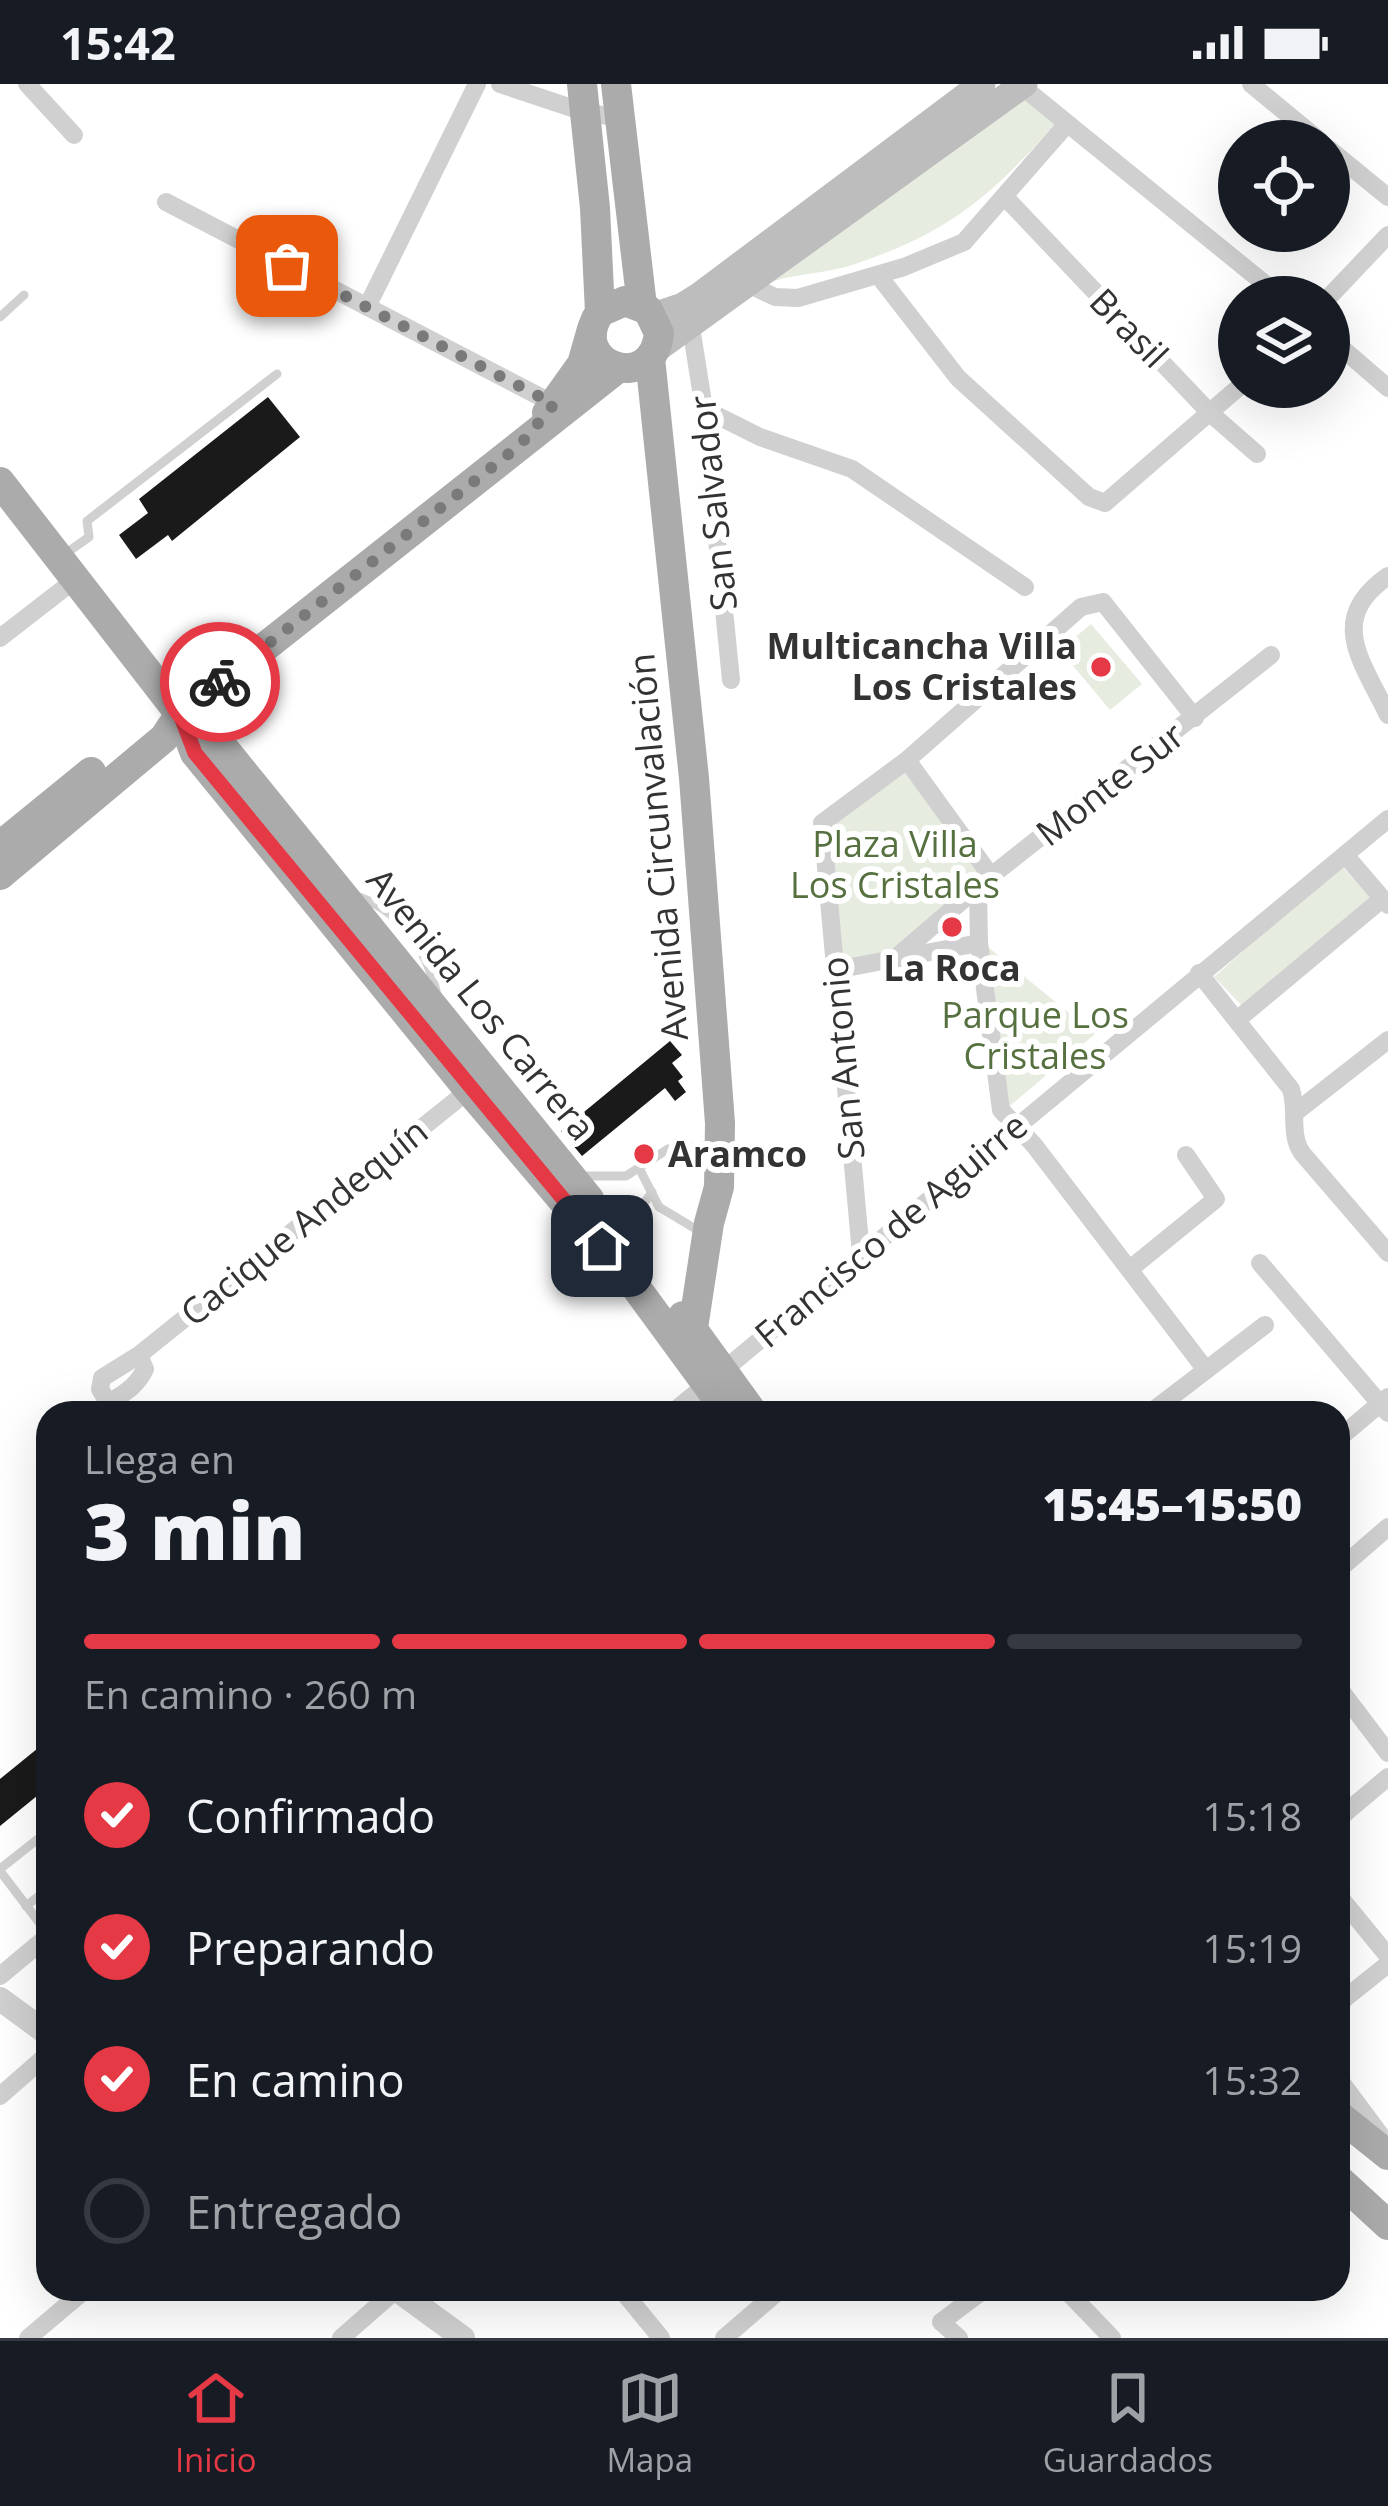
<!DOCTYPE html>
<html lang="es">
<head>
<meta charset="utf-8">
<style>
	body { margin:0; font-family:"Open Sans",sans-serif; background:#20242c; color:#f1f3f6; height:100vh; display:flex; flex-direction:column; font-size:45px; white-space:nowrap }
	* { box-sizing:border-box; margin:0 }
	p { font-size:39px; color:#9ea1a6 }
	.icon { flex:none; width:66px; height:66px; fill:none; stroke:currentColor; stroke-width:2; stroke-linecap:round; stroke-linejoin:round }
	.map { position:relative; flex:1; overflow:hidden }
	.side { position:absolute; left:36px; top:1317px; width:1314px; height:900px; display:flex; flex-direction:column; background:#171b24; border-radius:36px; box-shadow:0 12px 48px #0002 }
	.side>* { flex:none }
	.buttons { position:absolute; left:1218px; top:36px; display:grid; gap:24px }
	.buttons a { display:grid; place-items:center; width:132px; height:132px; border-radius:50%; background:#171b24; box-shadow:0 12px 48px #0002; font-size:60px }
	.pin { position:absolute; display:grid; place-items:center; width:102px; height:102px; color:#fff; margin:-51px; border-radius:24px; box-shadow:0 6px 18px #0006 }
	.courier { position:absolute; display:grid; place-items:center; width:120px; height:120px; margin:-60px; border:9px solid #e63946; border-radius:50%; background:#fff; color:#222; box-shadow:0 3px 15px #0007 }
	.overview em { font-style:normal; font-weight:800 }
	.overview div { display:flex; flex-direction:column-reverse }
	.overview { display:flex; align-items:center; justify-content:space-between; height:204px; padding:0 48px }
	h1 { font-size:78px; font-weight:800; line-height:90px }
	.bar { display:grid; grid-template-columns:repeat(4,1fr); gap:18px 12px; align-content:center; height:144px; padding:0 48px }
	.bar i { height:15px; border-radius:9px; background:#363941 }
	.bar .active { background:#e63946 }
	.bar p { grid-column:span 4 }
	ol { padding:0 48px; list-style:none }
	li { display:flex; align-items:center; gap:36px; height:132px }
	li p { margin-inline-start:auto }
	li .icon { padding:12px; border-radius:50%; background:#e63946; color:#fff; stroke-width:4 }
	li:last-child { color:#9ea1a6 }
	li i { width:66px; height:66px; border:6px solid #363941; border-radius:50% }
	.status { display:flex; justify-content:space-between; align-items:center; height:84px; padding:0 60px; background:#171b24; direction:ltr }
	.status svg { height:33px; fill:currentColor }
	.dock { display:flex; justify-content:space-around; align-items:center; height:168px; border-top:3px solid #363941; background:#171b24; font-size:33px; color:#9ea1a6 }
	.dock a { display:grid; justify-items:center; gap:6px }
	.dock .active { color:#e63946 }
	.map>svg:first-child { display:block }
	.green { fill:#e6ecdf }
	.building { fill:#1a1a1a }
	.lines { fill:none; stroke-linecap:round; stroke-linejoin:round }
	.service { stroke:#d0d0d0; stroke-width:9 }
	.minor { stroke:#d0d0d0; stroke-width:18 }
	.tertiary { stroke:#d0d0d0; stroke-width:24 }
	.secondary { stroke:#bdbdbd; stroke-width:27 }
	.primary { stroke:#ababab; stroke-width:30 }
	.done { stroke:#7a7a7a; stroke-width:12; stroke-dasharray:0 21.6 }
	.route { stroke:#e63946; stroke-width:15 }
	.poi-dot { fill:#e63946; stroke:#fff; stroke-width:4.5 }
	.labels { text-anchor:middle; stroke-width:12; stroke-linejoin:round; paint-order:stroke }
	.street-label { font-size:36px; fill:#333; stroke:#fff }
	.poi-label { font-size:36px; font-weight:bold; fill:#333; stroke:#fff; text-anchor:end }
	.park-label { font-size:36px; fill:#56703f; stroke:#fff }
</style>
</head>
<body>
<div class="status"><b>15:42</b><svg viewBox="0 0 49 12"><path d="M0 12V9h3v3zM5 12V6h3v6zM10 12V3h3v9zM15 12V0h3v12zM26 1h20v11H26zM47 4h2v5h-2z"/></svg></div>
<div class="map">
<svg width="1388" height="2254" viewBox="0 0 1388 2254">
	<rect width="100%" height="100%" fill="#fff"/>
	<!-- green -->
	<g class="green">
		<path d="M1023,13L1056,39C991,112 950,148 855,180C830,189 800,189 774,197Z"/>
		<path d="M1091,540L1142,600L1110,626L1060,566Z"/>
		<path d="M904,686L982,788L891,873L838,878L830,742Z"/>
		<path d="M1341,781L1373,816L1245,925L1214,893Z"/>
		<path d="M983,859L1095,950L1005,1026Z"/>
	</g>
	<!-- building -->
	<g class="building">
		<path d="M268,313L300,353L172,457L168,451L136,475L119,451L148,429L139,415Z"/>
		<path d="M670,957L682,971L672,979L683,993L678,997L686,1008L675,1017L665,1004L582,1072L561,1047Z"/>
		<path d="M48,1656V1703L0,1742V1695Z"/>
	</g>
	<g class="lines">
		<!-- service -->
		<g class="service">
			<path d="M0,233L24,211"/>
			<path d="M62,472L89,453L87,437L277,290"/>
			<path d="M353,811C400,825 427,865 437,911"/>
			<path d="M639,1084L659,1123L699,1147"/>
			<path d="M583,1092H626L668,1065L714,1061"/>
			<path d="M620,1154L652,1108"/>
			<path d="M0,1785L48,1747"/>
			<path d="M0,1787L48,1850"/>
			<path d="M26,1822L48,1805"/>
		</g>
		<!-- minor -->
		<g class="minor">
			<path d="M27,0L74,51"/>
			<path d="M500,0L584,28L620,34"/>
			<path d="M1019,0L1281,213"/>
			<path d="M1251,0L1320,57"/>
			<path d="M1329,65L1388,113"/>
			<path d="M1005,113L1210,329L1257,370"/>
			<path d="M166,118L554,320"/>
			<path d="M878,191L958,294L1089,413L1105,419L1239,303"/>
			<path d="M750,201L775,213L798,214L904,183L964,158L1067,40"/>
			<path d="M1329,213L1388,151"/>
			<path d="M367,223L477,0"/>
			<path d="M691,243L704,325L731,596"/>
			<path d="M1329,253L1388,304"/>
			<path d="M704,325L760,353L852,385L1025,503"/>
			<path d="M1388,492C1326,535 1362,577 1388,631"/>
			<path d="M0,554L76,495"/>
			<path d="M907,676L991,792"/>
			<path d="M1346,772L1388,821"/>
			<path d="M978,805L979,859L1001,1026L1034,1061L1206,1286"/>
			<path d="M893,876L991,792L1271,571"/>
			<path d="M835,886L979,859"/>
			<path d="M1199,889L1291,1005C1298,1027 1289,1050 1302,1069L1388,1169"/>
			<path d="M1237,936L1382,815"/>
			<path d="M1296,1028L1388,956"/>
			<path d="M861,1170L822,739L907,676L1081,523L1103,518L1195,634"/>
			<path d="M1260,1179L1388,1329"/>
			<path d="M1130,1185L1216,1115L1186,1071"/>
			<path d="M139,1271L145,1285C138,1300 127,1308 113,1316L106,1315L100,1305L102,1294L139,1271L469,1006"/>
			<path d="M672,1329L1388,735"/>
			<path d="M1150,1329L1265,1241"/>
			<path d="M1338,1355L1388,1313"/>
			<path d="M1343,1482L1388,1443"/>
			<path d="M1338,1603L1388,1669"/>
			<path d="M1338,1735L1388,1693"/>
			<path d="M1338,1811L1388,1872"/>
			<path d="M0,1892L48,1852"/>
			<path d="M1338,1920L1388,1880"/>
			<path d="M1338,1994L1382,2053"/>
			<path d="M0,2012L48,1970"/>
			<path d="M621,2205L661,2254"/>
			<path d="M1065,2205L1112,2254"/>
			<path d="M28,2254L86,2205"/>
			<path d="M341,2254L397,2205"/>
			<path d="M724,2254L781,2205"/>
			<path d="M959,2254L941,2238L985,2205"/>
		</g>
		<!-- tertiary -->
		<g class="tertiary">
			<path d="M0,1915L48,1950"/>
			<path d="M396,2205L463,2254"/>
		</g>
		<!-- secondary -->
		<g class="secondary">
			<path d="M653,232L683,222L699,212L982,0"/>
			<path d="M655,266L1024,0"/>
		</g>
		<!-- primary -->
		<g class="primary">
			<path d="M582,0L595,124L600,228C565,281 653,312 659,249L648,226L625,217L600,228"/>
			<path d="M616,0L642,222"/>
			<path d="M650,274L694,694L720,1039L719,1103L709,1139L693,1244"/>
			<path d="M547,329L582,280L592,245"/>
			<path d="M0,398L180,630L195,669L469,1006L629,1194L728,1329"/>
			<path d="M180,630L217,656L589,1115"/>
			<path d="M0,762L91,688"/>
			<path d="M0,791L164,654L180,630L618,284"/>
			<path d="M683,1232L753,1329"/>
			<path d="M1338,2031L1388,2071"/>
			<path d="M1338,2095L1388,2141"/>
		</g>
	</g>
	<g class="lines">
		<!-- done -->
		<path class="done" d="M220,598L520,361L554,320L287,182"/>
		<!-- route -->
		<path class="route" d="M220,598L180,630L195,669L602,1162"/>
	</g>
	<!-- markers -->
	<g class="poi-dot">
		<circle cx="1101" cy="583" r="12"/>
		<circle cx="952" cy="843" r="12"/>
		<circle cx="644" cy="1070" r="12"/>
	</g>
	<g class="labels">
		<!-- street labels -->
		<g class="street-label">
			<text transform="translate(1129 244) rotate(46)" y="13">Brasil</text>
			<text transform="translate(713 419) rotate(-96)" y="13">San Salvador</text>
			<text transform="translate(1110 700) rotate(-38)" y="13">Monte Sur</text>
			<text transform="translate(658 763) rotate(-95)" y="13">Avenida Circunvalación</text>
			<text transform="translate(481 920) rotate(51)" y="13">Avenida Los Carrera</text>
			<text transform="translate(843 974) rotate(-95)" y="13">San Antonio</text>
			<text transform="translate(304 1138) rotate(-39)" y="13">Cacique Andequín</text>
			<text transform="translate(891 1146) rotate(-40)" y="13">Francisco de Aguirre</text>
		</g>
		<!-- poi labels -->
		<g class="poi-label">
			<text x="1077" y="575">Multicancha Villa<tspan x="1077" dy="41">Los Cristales</tspan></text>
			<text x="952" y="897" text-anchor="middle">La Roca</text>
			<text x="668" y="1083" text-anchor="start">Aramco</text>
		</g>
		<!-- park labels -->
		<g class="park-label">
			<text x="895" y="773">Plaza Villa<tspan x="895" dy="41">Los Cristales</tspan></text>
			<text x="1035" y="944">Parque Los<tspan x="1035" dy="41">Cristales</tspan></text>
		</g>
	</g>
</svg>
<div class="buttons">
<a><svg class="icon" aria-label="locate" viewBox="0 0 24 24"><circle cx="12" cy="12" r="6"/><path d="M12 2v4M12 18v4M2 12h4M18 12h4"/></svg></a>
<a><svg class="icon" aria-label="layers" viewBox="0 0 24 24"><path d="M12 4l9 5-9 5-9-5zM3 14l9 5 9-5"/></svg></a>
</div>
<div class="pin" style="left:287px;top:182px;background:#ea580c"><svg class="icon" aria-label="bag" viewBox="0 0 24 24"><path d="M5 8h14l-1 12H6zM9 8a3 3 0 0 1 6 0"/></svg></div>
<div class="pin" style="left:602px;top:1162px;background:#1f2937"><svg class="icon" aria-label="home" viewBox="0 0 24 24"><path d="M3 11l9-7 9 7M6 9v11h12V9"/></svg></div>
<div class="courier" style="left:220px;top:598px"><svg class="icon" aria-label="bike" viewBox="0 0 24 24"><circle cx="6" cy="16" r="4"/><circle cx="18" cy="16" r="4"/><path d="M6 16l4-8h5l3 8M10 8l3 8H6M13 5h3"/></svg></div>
<section class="side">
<div class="overview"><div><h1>3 min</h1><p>Llega en</p></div><em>15:45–15:50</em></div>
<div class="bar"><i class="active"></i><i class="active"></i><i class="active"></i><i></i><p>En camino · 260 m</p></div>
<ol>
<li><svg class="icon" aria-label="check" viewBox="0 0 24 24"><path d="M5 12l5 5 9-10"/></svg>Confirmado<p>15:18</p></li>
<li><svg class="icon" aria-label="check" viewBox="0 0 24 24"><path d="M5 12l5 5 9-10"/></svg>Preparando<p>15:19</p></li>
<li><svg class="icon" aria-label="check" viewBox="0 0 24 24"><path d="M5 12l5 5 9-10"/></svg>En camino<p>15:32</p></li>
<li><i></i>Entregado</li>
</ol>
</section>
</div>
<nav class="dock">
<a class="active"><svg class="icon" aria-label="home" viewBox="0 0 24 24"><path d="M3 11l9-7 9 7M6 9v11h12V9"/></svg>Inicio</a>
<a><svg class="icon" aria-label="map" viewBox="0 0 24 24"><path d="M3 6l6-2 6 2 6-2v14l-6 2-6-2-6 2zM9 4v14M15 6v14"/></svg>Mapa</a>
<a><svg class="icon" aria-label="saved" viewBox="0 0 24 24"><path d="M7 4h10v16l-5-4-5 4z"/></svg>Guardados</a>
</nav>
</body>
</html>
